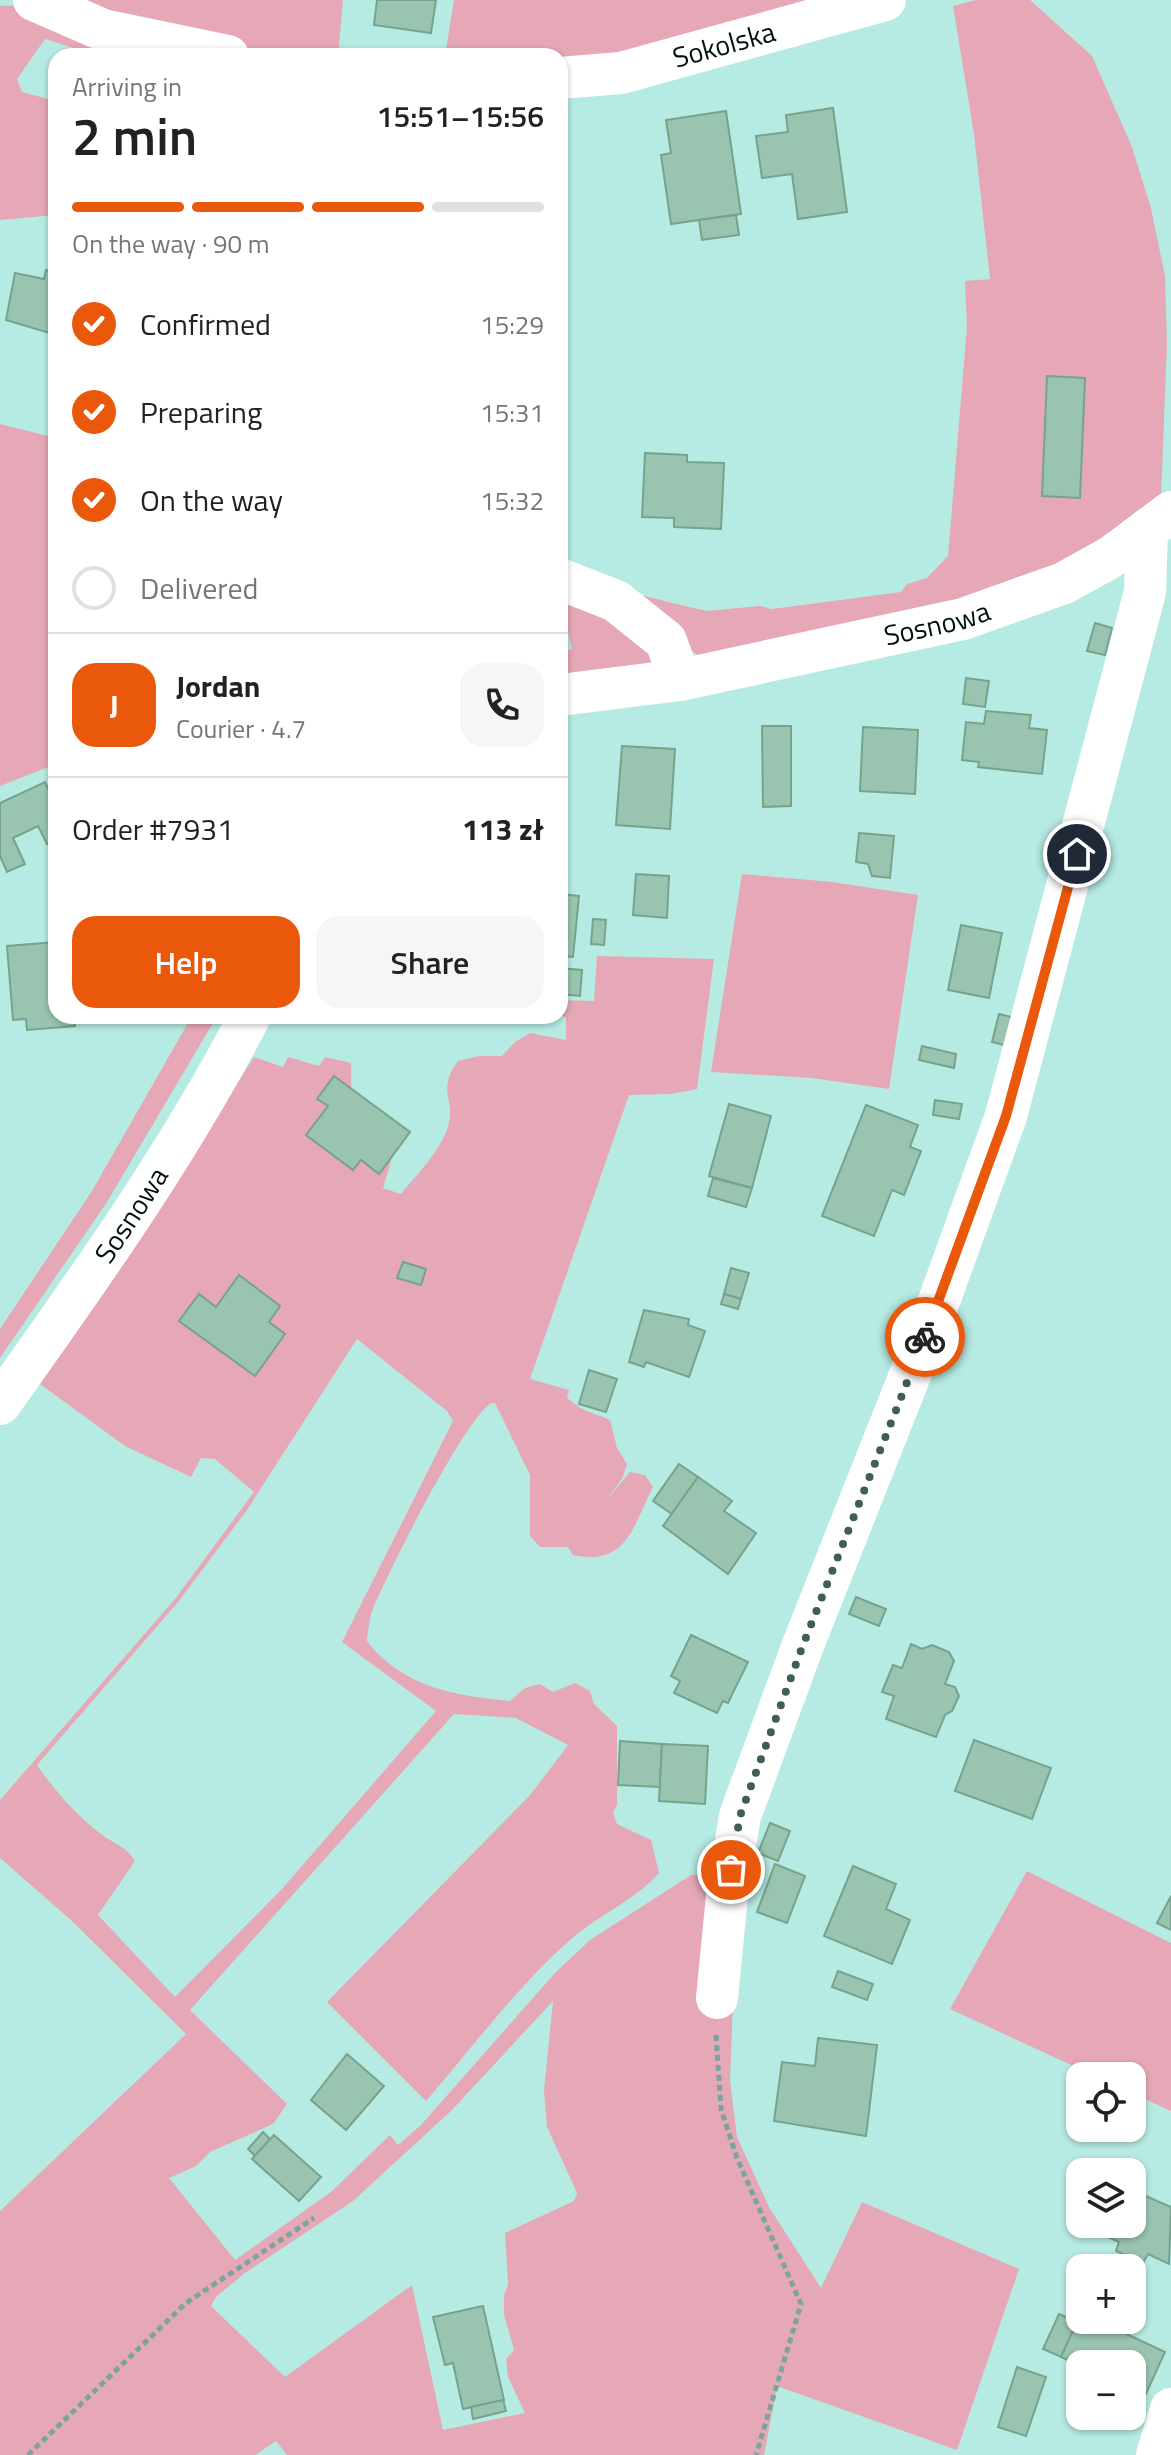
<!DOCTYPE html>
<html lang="en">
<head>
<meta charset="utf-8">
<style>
	body { margin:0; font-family:"Titillium Web",sans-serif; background:#f6f6f6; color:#222; height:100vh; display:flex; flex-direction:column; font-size:30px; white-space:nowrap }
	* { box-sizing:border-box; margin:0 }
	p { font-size:26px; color:#767676 }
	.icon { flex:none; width:44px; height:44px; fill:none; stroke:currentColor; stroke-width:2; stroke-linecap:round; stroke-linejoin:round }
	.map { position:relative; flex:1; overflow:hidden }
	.panel { position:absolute; left:48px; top:48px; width:520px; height:976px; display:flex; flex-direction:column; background:#fff; border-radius:24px; box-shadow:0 2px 6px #0004 }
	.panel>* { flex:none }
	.controls { position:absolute; left:1066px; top:2062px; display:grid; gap:16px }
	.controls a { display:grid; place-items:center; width:80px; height:80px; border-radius:16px; background:#fff; box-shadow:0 2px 6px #0004; font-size:40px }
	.pin { position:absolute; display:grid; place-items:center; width:68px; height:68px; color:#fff; margin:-34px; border:4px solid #fff; border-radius:50%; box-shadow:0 2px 8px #0007 }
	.courier { position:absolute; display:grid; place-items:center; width:80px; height:80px; margin:-40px; border:6px solid #ea580c; border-radius:50%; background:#fff; color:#222; box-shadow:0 2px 10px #0007 }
	.head em { font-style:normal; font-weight:600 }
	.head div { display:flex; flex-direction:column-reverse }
	.head { display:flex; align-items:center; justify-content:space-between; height:136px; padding:0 24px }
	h1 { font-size:52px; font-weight:600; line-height:60px }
	.bar { display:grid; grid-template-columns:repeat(4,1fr); gap:12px 8px; align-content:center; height:96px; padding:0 24px }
	.bar i { height:10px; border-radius:6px; background:#e0e0e0 }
	.bar .current { background:#ea580c }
	.bar p { grid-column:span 4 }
	.line { display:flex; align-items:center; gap:20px; padding:0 24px; border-top:2px solid #e0e0e0 }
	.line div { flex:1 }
	.round { display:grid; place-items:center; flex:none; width:84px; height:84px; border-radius:24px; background:#f6f6f6 }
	ol { padding:0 24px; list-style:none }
	li { display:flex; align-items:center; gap:24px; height:88px }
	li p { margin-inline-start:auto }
	li .icon { padding:8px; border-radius:50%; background:#ea580c; color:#fff; stroke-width:4 }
	li:last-child { color:#767676 }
	li i { width:44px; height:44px; border:4px solid #e0e0e0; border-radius:50% }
	.action { display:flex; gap:16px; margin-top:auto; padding:16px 24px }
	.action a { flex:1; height:92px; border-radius:24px; background:#ea580c; color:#fff; font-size:32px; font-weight:600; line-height:92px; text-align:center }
	.action a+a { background:#f6f6f6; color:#222 }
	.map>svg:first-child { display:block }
	.green { fill:#e6a8b6; fill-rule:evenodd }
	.building { fill:#99c5b0; stroke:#77a28e; stroke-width:2 }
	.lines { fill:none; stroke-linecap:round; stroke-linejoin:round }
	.path { stroke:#7ba49e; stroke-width:5; stroke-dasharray:6 4; stroke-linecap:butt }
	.minor { stroke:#fff; stroke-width:42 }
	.done { stroke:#405d59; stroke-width:8; stroke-dasharray:0 14.4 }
	.route { stroke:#ea580c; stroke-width:10 }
	.labels { text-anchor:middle; stroke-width:6; stroke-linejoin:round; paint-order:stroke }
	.street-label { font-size:28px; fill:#00110f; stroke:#c3f9f0 }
</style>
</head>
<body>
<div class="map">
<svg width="1171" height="2455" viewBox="0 0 1171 2455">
	<rect width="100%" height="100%" fill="#b6ebe3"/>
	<!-- green -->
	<g class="green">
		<path d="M83,0H343L338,56C312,56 284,59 259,55C198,47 140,22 83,0Z"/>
		<path d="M454,0H842L560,71V56H445Z"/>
		<path d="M976,0H1030L1092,56L1132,147L1151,208L1165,276L1167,343L1161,498L1065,562L975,603L699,656L627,605L632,593L706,611L760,606L772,609L901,592L907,584L927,578L948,556L967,326L965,281L990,279L974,134L953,6Z"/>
		<path d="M23,5L108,51L99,56L45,39L17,79L22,92L56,101V215L0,220V6Z"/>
		<path d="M0,424L56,438V764L0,786Z"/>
		<path d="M560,597L654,641L653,662L560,679V652L572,649Z"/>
		<path d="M742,874L832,882L918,895L889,1089L811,1078L711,1072Z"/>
		<path d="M597,956L714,959L697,1089L671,1094L629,1095L530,1379L569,1390L567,1398L582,1409L610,1420L617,1448L627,1464L622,1479L604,1503L630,1472L645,1475L653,1487C633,1526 627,1567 573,1555L568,1547H540L530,1536V1475L495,1403H491C463,1422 387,1574 372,1611C369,1620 368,1632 367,1641C402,1687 456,1696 510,1701L525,1688L540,1684L553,1692L575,1683L590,1691L594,1704L617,1726V1805L613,1813L617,1824L651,1840L659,1873C637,1899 597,1916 570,1940C516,1988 473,2047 426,2101L327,2002L531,1794L568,1745L516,1718L454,1714L190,2010L287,2104L273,2124L210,2152L196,2166L169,2178L235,2260L331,2192L390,2135L398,2145L421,2125L555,1973L590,1940L691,1875L720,1876L733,2003L730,2080L737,2137L769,2207L821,2288L862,2202L1019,2269L957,2450L777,2386L764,2455H287L276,2441L255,2455H0V2211L186,2034L72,1921L0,1858V1800L175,1599L254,1492L215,1459L201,1458L191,1477L125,1446L40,1384L140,1238L254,1057L283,1067L288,1057L319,1066L325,1057L351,1063L352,1134L382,1146L391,1161L383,1188L401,1194C417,1174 441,1151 448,1126C456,1099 436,1091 458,1061L479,1056H502L515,1042L530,1033L566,1040V1017L560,1015V1000L594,1001ZM357,1339L447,1411L453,1421L342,1642L436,1711L282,1889L175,1997L98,1915L135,1861C126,1846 114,1844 101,1834C75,1814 56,1792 37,1765L179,1601L247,1510ZM553,2001L544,2091L547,2127L577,2193L574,2201L505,2233L508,2284L504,2295V2315L514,2350L506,2359L508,2377L525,2413L443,2430L412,2285L285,2377L211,2306L216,2297L245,2273L353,2201L452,2110Z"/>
		<path d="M192,1016H217L107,1202L0,1358V1329L92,1191Z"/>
		<path d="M1027,1871L1171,1943V2111L1132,2093V2076H1095L950,2009Z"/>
	</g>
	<!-- building -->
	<g class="building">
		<path d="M377,0H436L431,33L374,25Z"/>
		<path d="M833,108L847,212L798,219L792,174L762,178L756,136L788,132L786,115Z"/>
		<path d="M726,111L741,214L671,224L661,155L671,153L666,120Z"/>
		<path d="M736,215L739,235L702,240L699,220Z"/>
		<path d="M46,270L56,273V335L6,320L15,273L44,279Z"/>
		<path d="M1047,376L1085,378L1080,498L1042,496Z"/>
		<path d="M645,453L687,455V462L724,463L721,529L674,527V518L642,517Z"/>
		<path d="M1095,623L1112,628L1105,655L1087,651Z"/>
		<path d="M966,678L989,681L985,707L963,704Z"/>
		<path d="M986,711L1031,715L1029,728L1047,730L1042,774L978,767L979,762L962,760L966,722L984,724Z"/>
		<path d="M762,726H791V806L763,807Z"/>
		<path d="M863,727L918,730L915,794L860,791Z"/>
		<path d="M622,746L675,749L670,829L616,825Z"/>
		<path d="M45,782L56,805V839L47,844L38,826L13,838L25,864L7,872L0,856V803Z"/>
		<path d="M859,833L894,836L890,878L872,876L868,864L856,862Z"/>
		<path d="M636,874L669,876L667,918L633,915Z"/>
		<path d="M560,894L579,896L573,957L560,956Z"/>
		<path d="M593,919L606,920L604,945L591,944Z"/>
		<path d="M961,925L1002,933L989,998L948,990Z"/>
		<path d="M56,942V1016H74L75,1026L27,1030L26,1019L13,1020L7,946Z"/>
		<path d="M560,968L582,970L580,996L560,994Z"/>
		<path d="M999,1014L1015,1018L1008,1046L992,1042Z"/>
		<path d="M922,1046L956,1054L954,1068L919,1060Z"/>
		<path d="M334,1076L410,1132L379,1174L361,1160L353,1170L306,1135L328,1106L317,1099Z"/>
		<path d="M935,1100L962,1104L959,1119L933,1115Z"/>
		<path d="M729,1104L771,1116L752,1188L709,1176Z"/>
		<path d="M866,1105L918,1125L910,1147L921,1151L904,1195L892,1190L874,1236L822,1216Z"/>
		<path d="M713,1178L752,1188L746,1207L708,1196Z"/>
		<path d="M403,1262L426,1269L421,1285L397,1278Z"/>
		<path d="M731,1268L749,1273L741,1299L724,1294Z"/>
		<path d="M239,1275L280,1306L269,1322L285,1334L255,1376L179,1321L199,1294L216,1307Z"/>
		<path d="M724,1294L741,1299L738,1309L721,1304Z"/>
		<path d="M644,1310L689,1319L688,1325L705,1331L689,1377L646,1362L644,1367L629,1362Z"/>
		<path d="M589,1370L617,1379L606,1412L579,1404Z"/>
		<path d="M679,1464L698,1477L672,1514L653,1501Z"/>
		<path d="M698,1477L732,1501L724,1511L756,1533L728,1574L663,1526Z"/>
		<path d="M856,1597L886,1609L879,1626L849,1614Z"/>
		<path d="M691,1635L748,1662L728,1703L723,1701L717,1713L674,1693L680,1681L671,1676Z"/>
		<path d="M911,1644L922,1649L932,1645L949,1652L954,1661L945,1684L955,1687L959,1696L952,1711L945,1715L936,1737L886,1719L894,1696L882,1692L893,1665L902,1668Z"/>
		<path d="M974,1740L1051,1768L1032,1819L955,1791Z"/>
		<path d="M620,1741L662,1744L660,1787L618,1785Z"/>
		<path d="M662,1744L708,1746L705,1804L659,1801Z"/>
		<path d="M770,1823L790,1831L778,1861L758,1853Z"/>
		<path d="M775,1864L805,1876L787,1923L757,1912Z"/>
		<path d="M853,1866L896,1884L886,1909L910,1920L892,1964L824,1936Z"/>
		<path d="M1171,1896V1930L1157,1923Z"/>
		<path d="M838,1971L873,1984L867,2000L832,1987Z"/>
		<path d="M818,2038L877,2045L866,2136L774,2121L782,2062L815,2066Z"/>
		<path d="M347,2054L384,2086L346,2130L311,2100Z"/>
		<path d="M263,2132L270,2139L255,2156L248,2149Z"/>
		<path d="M274,2135L321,2177L299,2201L252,2159Z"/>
		<path d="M1132,2190L1171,2207L1169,2264L1148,2254L1143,2263L1116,2251L1119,2242L1075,2222L1080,2211V2224H1132Z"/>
		<path d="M483,2306L504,2400L463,2409L453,2363L445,2365L433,2317Z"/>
		<path d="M1059,2314L1077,2322L1061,2357L1043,2349Z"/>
		<path d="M1080,2315V2320H1097L1165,2352L1145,2396L1132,2390V2364L1080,2366L1061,2357Z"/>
		<path d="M1017,2367L1046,2377L1026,2436L998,2427Z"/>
		<path d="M503,2400L506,2411L473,2419L471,2407Z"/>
	</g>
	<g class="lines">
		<!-- path -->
		<g class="path">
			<path d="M716,2035L721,2109L737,2158L801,2304L756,2455"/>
			<path d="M28,2455L186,2303L314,2218"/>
		</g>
		<!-- minor -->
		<g class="minor">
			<path d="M34,0L103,30L228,56"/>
			<path id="s1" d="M560,78L621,73L885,0"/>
			<path d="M560,579L616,601L666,641L680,680"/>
			<path id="s2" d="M560,695L680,680L963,619L1064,583L1111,557L1171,512"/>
			<path id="s3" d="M0,1404C89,1279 179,1153 250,1016"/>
			<path d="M717,1998L727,1896L740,1816L803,1645L935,1312L1006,1116L1145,592L1147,530"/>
			<path d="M1157,2455L1171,2409"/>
		</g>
	</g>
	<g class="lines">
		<!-- done -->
		<path class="done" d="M731,1870L740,1816L803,1645L925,1337"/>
		<!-- route -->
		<path class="route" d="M925,1337L1006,1116L1077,854"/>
	</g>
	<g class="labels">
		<!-- street labels -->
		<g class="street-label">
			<text dy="10" stroke="none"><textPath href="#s1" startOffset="168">Sokolska</textPath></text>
			<text dy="10" stroke="none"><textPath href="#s2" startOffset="384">Sosnowa</textPath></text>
			<text dy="10" stroke="none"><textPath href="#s3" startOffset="230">Sosnowa</textPath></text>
		</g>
	</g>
</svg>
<div class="controls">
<a><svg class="icon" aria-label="locate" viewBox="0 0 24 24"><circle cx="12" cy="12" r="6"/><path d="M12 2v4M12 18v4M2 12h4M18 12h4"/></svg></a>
<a><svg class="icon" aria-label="layers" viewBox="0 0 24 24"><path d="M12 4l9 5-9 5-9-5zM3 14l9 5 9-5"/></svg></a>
<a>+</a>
<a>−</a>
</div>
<div class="pin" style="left:731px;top:1870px;background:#ea580c"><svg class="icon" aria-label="bag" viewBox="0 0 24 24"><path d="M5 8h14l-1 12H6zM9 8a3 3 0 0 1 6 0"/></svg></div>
<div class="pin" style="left:1077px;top:854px;background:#1f2937"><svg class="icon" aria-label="home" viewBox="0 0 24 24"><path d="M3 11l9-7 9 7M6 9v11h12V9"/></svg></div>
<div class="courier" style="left:925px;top:1337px"><svg class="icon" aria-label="bike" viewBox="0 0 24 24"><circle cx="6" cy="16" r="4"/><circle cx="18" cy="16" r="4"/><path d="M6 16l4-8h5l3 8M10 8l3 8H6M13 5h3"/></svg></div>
<section class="panel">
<div class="head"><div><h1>2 min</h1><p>Arriving in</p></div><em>15:51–15:56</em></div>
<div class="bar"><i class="current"></i><i class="current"></i><i class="current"></i><i></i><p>On the way · 90 m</p></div>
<ol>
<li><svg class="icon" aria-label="check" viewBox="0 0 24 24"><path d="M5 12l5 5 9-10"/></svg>Confirmed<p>15:29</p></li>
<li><svg class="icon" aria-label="check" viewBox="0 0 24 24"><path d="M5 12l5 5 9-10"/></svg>Preparing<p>15:31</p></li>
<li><svg class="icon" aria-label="check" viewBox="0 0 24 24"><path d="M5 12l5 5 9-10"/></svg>On the way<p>15:32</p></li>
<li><i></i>Delivered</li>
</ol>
<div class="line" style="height:144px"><b class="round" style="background:#ea580c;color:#fff">J</b><div><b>Jordan</b><p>Courier · 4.7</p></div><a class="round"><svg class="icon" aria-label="phone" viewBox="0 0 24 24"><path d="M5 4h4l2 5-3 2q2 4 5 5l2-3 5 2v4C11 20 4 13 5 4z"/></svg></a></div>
<div class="line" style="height:104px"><div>Order #7931</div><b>113 zł</b></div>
<div class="action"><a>Help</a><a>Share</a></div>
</section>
</div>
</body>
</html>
